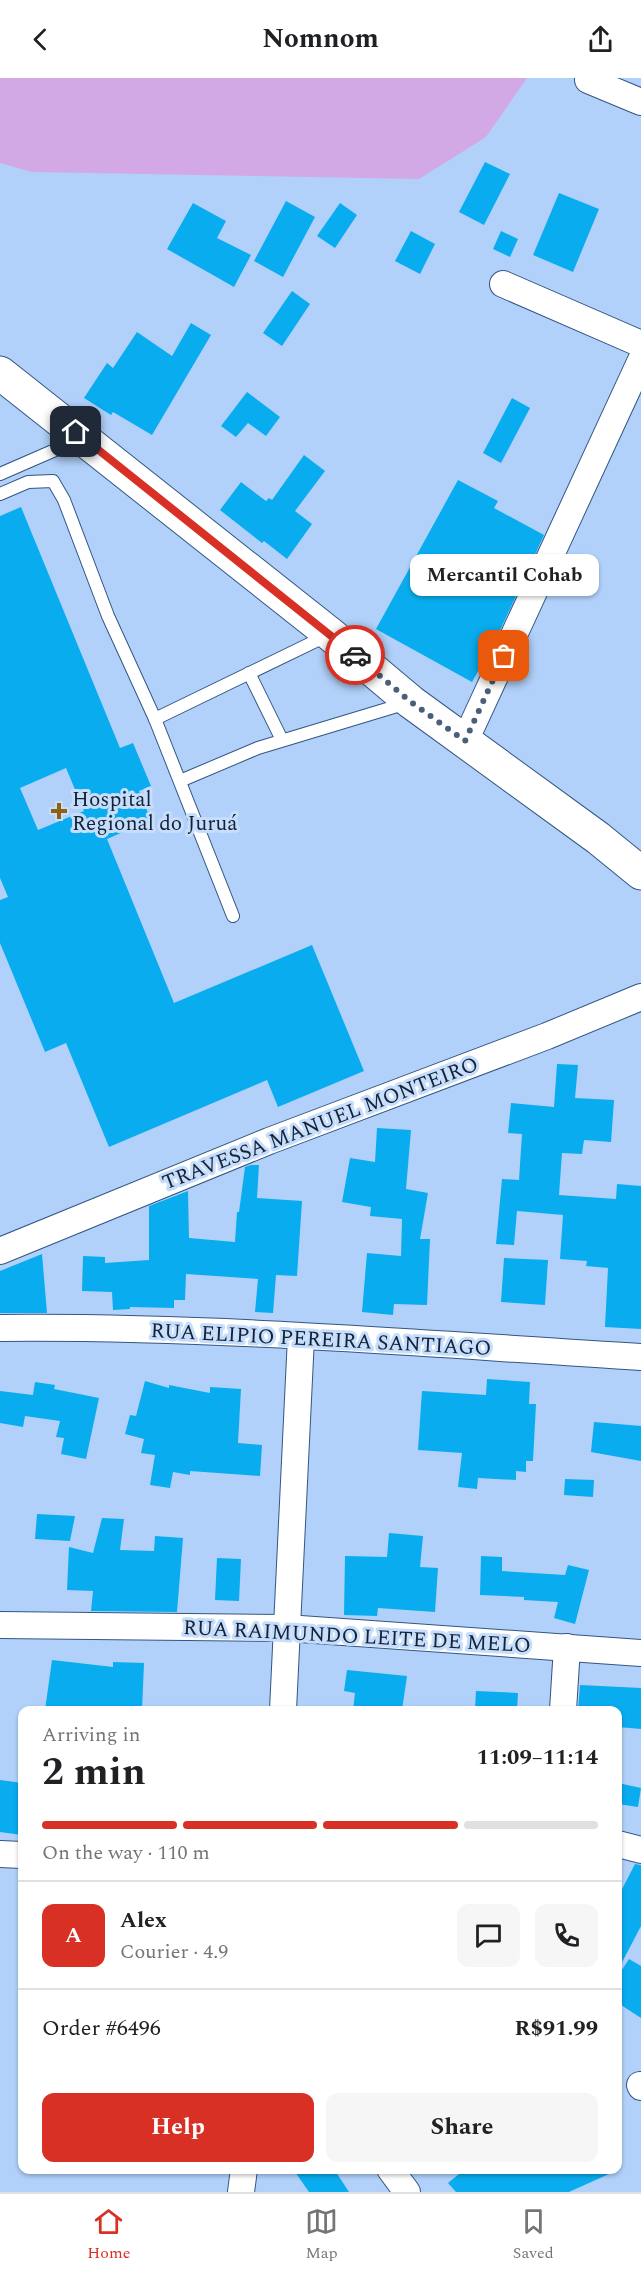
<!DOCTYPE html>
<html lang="en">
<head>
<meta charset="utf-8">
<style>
	body { margin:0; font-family:Spectral,serif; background:#f6f6f6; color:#202124; height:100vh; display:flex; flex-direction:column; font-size:22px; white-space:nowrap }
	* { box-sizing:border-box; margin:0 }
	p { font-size:20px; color:#757577 }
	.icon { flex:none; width:33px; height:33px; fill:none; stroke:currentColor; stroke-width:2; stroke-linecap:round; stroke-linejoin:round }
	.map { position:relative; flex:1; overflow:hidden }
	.details { position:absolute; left:18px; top:1628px; width:604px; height:468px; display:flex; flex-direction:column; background:#fff; border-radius:12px; box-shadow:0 2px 4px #0004 }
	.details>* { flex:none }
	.pin { position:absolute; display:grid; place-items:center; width:51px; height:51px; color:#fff; margin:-26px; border-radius:12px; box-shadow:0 3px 9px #0006 }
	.courier { position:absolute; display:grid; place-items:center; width:60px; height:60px; margin:-30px; border:4px solid #d93025; border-radius:50%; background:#fff; color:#222; box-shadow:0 2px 8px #0007 }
	.bubble { position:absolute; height:42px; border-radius:12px; background:#fff; box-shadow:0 2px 4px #0004; font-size:20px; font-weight:700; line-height:42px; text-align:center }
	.head em { font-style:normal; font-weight:700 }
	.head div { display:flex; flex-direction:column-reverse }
	.head { display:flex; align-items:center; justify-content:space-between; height:102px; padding:0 24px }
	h1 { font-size:39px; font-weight:700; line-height:45px }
	.bar { display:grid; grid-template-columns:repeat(4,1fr); gap:9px 6px; align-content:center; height:72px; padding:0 24px }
	.bar i { height:8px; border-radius:4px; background:#e0e0e0 }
	.bar .on { background:#d93025 }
	.bar p { grid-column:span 4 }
	.line { display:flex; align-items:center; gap:15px; padding:0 24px; border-top:2px solid #e0e0e0 }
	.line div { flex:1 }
	.round { display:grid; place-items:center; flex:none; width:63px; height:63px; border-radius:12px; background:#f6f6f6 }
	.button { display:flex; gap:12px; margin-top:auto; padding:12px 24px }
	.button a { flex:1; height:69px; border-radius:12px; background:#d93025; color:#fff; font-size:24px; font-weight:700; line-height:69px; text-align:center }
	.button a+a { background:#f6f6f6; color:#202124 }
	header { display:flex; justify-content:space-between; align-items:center; height:78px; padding:0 24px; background:#fff; font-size:27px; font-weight:700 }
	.tab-bar { display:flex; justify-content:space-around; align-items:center; height:84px; border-top:2px solid #e0e0e0; background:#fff; font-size:16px; color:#757577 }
	.tab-bar a { display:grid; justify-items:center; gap:3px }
	.tab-bar .on { color:#d93025 }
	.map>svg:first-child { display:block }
	.green { fill:#d2a9e5 }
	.building { fill:#09acee; fill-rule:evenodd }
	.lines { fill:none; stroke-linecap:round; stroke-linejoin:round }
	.service-casing { stroke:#335682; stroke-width:14 }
	.minor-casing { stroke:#335682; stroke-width:28 }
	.secondary-casing { stroke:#335682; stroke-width:35 }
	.service { stroke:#fff; stroke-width:12 }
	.minor { stroke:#fff; stroke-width:26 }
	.secondary { stroke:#fff; stroke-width:33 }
	.done { stroke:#4a5f7a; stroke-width:6; stroke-dasharray:0 10.8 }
	.route { stroke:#d93025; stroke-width:8 }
	.poi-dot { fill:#90620d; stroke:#c6ddfc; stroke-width:2 }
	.labels { text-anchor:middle; stroke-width:6; stroke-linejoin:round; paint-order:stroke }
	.poi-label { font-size:21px; fill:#132235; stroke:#c6ddfc; text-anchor:start }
	.street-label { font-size:21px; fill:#132235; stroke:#c6ddfc }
</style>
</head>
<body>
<header><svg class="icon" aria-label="back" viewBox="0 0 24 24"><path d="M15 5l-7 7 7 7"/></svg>Nomnom<svg class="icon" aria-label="share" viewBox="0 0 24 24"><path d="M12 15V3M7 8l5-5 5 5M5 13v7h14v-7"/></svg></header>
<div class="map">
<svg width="641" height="2114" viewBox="0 0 641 2114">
	<rect width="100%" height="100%" fill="#b1d1fa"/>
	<!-- green -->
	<path class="green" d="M0,0H527L486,59L419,101L32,94L0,85Z"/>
	<!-- building -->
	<g class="building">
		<path d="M485,84L510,96L484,147L459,134Z"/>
		<path d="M559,115L599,131L573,194L533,177Z"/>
		<path d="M286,123L315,139L283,199L254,183Z"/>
		<path d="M193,125L226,143L217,160L251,177L234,209L167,171Z"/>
		<path d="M340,125L357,137L335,170L317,158Z"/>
		<path d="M411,153L435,166L420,196L395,183Z"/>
		<path d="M501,153L518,161L510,179L493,171Z"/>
		<path d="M292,213L310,226L282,268L263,255Z"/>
		<path d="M191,245L211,257L152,357L113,334L111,337L84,320L107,285L113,290L137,254L172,278Z"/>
		<path d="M247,314L280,339L266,358L248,345L236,359L221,348Z"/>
		<path d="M512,320L530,330L501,385L483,375Z"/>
		<path d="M304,377L325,393L295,433L312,446L287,481L264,463L262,465L220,432L241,404L266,423L269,420L272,422Z"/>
		<path d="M458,402L498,423L494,430L544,457L497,559L472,604L376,551Z"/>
		<path d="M21,429L120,670L133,665L151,708L139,713L151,742L107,761L174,925L312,867L364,993L278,1029L267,1002L109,1069L66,965L45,974L0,865V822L8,819L0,800V438ZM66,690L84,733L38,752L20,710Z"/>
		<path d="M557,986L578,987L575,1020L614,1022L611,1064L584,1062L582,1076L562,1075L559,1117L616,1121L617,1106L641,1108V1251L605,1249L608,1190L586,1188L587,1183L560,1181L563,1137L517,1133L514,1167L496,1166L502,1101L519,1102L522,1056L508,1055L511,1025L554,1029Z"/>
		<path d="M377,1050L411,1052L406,1111L428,1115L420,1161H430L427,1227L394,1226L393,1237L362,1234L367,1175L401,1178L402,1141L370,1138L371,1129L342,1124L350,1080L375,1084Z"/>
		<path d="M251,1087H259L257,1120L302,1123L297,1198L276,1197L273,1235L255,1234L258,1201L186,1196L185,1222H174V1230L130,1229V1231L113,1232L112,1214L82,1213L83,1178L105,1179V1185L149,1182V1128L188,1113L189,1160L235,1164L237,1134H239L245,1089Z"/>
		<path d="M42,1176L47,1235H0V1193Z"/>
		<path d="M504,1180L548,1182L545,1227L501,1224Z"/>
		<path d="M487,1301L530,1304L529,1326H536L533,1383H526V1394L516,1393V1402L478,1400L477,1411L458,1409L462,1375L418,1372L422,1313L486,1317Z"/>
		<path d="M145,1303L169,1310V1307L210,1315V1309L241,1311L238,1365L262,1367L260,1398L190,1393V1397L173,1394L170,1410L150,1407L155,1377L141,1375L144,1361L125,1356L130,1337L136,1338Z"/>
		<path d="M35,1304L55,1307L54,1311L99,1320L86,1381L61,1376L64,1360L56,1359L60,1343L25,1338L23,1349L0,1345V1313L33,1317Z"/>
		<path d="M594,1344L641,1348V1383L591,1374Z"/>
		<path d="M565,1401L594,1402L593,1419L564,1417Z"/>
		<path d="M37,1436L75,1438L70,1463L35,1461Z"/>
		<path d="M102,1440L124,1441L120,1472L154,1473L155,1458L183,1460L177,1534L91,1533L93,1513L67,1512L69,1469L93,1475Z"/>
		<path d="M389,1455L423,1458L420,1489L438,1490L435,1534L378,1530L377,1538L344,1537L345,1478L387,1479Z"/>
		<path d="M481,1478L502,1479V1493L565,1497L568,1487L589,1492L575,1546L554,1540L558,1524L524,1522V1519L480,1517Z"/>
		<path d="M217,1480L241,1481L239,1523L215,1522Z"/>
		<path d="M52,1582L113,1589V1584L144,1585L142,1632H45Z"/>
		<path d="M347,1592L407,1598L402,1632H353L355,1615L344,1613Z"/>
		<path d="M580,1607L641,1610V1651L618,1649V1632H578Z"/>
		<path d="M476,1613L518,1615L517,1632H475Z"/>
		<path d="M0,1702L22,1705V1757L0,1754Z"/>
		<path d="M618,1705L641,1710L638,1729L618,1726Z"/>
		<path d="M635,1786L641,1787V1848L618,1892V1819Z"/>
		<path d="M629,1881L641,1888V1940L618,1925V1898Z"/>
		<path d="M293,2091H334L349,2114H309Z"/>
		<path d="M465,2091H620L569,2114H456L448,2105Z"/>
	</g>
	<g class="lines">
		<!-- service casing -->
		<g class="service-casing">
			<g id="service">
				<path d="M0,396L62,369H81"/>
				<path d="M0,416L28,404L53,403L64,422L108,538L155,641L233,838"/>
				<path d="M249,595L282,662"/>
				<path d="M155,641L326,558"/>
				<path d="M180,703L258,670L407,625"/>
			</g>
		</g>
		<!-- minor casing -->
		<g class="minor-casing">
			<g id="minor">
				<path d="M588,2L641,24"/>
				<path d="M503,206L641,266"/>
				<path d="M465,663L641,282"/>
				<path d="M0,1173L269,1063L547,958L641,919"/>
				<path d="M0,1250C214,1248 428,1266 641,1279"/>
				<path d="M0,1547L286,1550L641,1575"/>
				<path d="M283,1632L301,1259"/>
				<path d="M563,1632L567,1569"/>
				<path d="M618,1766L641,1772"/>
				<path d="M0,1776L22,1777"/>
				<path d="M640,2007L641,2009"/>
				<path d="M390,2091L407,2114"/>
				<path d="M241,2114L244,2091"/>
			</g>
		</g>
		<!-- secondary casing -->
		<g class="secondary-casing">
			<path id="secondary" d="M0,295L330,556L411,624L598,760L641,795"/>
		</g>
		<!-- service -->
		<use href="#service" class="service"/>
		<!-- minor -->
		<use href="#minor" class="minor"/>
		<!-- secondary -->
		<use href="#secondary" class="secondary"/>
	</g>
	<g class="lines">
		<!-- done -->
		<path class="done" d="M355,577L411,624L465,663L504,578"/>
		<!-- route -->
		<path class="route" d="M76,354L355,577"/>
	</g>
	<!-- markers -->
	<path class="poi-dot" d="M56 724h6v6h6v6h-6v6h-6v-6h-6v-6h6z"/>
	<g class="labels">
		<!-- poi labels -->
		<g class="poi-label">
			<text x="72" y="728">Hospital<tspan x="72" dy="24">Regional do Juruá</tspan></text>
		</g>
		<!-- street labels -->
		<g class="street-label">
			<text transform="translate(320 1045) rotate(-21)" y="7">TRAVESSA MANUEL MONTEIRO</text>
			<text transform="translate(321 1261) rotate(3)" y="7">RUA ELIPIO PEREIRA SANTIAGO</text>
			<text transform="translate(357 1558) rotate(3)" y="7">RUA RAIMUNDO LEITE DE MELO</text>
		</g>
	</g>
</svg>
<div class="pin" style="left:504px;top:578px;background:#ea580c"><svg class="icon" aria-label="bag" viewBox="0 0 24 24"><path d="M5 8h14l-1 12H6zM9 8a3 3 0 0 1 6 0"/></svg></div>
<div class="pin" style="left:76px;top:354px;background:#1f2937"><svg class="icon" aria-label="home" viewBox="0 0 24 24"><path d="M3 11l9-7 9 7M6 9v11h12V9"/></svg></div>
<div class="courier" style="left:355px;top:577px"><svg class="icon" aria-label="car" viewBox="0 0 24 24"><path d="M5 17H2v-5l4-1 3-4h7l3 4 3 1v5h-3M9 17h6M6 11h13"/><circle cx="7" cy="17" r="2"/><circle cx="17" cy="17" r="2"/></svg></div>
<div class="bubble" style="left:410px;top:476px;width:189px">Mercantil Cohab</div>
<section class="details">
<div class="head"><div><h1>2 min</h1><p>Arriving in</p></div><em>11:09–11:14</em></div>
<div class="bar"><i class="on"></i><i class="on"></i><i class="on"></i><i></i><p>On the way · 110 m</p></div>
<div class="line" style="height:108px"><b class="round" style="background:#d93025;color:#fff">A</b><div><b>Alex</b><p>Courier · 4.9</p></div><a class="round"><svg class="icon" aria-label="chat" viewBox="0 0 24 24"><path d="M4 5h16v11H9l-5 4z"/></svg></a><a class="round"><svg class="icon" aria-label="phone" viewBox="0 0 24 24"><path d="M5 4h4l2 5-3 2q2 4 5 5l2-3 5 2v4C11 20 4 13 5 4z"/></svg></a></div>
<div class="line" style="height:78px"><div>Order #6496</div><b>R$91.99</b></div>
<div class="button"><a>Help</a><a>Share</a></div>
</section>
</div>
<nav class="tab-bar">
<a class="on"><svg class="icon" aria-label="home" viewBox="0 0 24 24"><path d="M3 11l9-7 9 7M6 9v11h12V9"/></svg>Home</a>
<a><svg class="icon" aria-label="map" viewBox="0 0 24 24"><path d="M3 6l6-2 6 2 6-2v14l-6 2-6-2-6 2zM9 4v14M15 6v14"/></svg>Map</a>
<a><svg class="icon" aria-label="saved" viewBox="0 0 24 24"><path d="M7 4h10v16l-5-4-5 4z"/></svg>Saved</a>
</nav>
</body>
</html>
